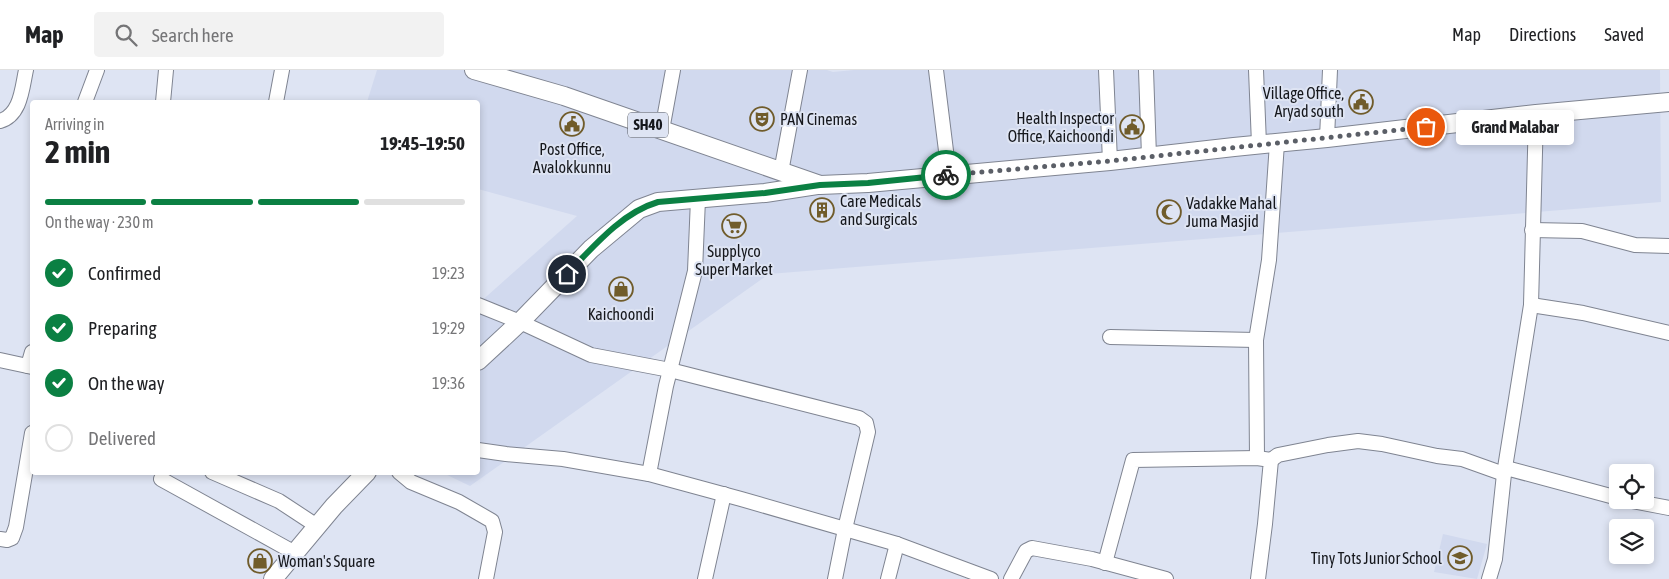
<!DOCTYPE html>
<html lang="en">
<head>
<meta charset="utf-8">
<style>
	body { margin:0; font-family:"Asap Condensed",sans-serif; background:#f2f2f2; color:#202124; height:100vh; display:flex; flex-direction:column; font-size:19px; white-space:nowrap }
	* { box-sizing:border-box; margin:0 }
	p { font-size:16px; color:#757577 }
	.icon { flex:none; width:28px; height:28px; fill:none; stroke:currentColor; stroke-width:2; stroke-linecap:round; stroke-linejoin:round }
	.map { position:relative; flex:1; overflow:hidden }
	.panel { position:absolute; left:30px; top:30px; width:450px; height:375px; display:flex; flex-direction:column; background:#fff; border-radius:5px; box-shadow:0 2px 8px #0003 }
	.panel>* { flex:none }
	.fabs { position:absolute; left:1609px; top:394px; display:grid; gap:10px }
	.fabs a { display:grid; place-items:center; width:45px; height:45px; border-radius:5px; background:#fff; box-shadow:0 2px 8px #0003; font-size:25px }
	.pin { position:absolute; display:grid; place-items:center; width:42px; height:42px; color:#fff; margin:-21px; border:2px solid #fff; border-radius:50%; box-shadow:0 1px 5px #0007 }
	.courier { position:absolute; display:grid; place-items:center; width:50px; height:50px; margin:-25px; border:4px solid #0b8043; border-radius:50%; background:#fff; color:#222; box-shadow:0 1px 6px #0007 }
	.bubble { position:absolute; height:35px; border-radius:5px; background:#fff; box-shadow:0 2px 8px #0003; font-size:16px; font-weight:700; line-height:35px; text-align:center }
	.overview em { font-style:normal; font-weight:700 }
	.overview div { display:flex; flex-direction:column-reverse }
	.overview { display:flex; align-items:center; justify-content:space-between; height:85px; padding:0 15px }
	h1 { font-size:32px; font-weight:700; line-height:38px }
	.bar { display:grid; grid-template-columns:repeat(4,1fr); gap:8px 5px; align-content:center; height:60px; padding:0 15px }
	.bar i { height:6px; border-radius:4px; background:#e0e0e0 }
	.bar .current { background:#0b8043 }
	.bar p { grid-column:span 4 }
	ol { padding:0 15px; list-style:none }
	li { display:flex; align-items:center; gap:15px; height:55px }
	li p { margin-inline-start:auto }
	li .icon { padding:5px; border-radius:50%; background:#0b8043; color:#fff; stroke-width:4 }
	li:last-child { color:#757577 }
	li i { width:28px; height:28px; border:2px solid #e0e0e0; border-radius:50% }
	header { display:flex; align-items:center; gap:30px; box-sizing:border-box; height:70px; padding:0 25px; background:#fff; border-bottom:1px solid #e0e0e0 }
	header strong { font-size:24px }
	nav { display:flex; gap:28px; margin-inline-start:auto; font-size:18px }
	.search { width:350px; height:45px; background:#f2f2f2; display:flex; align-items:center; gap:12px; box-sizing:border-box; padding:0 18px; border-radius:5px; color:#757577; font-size:19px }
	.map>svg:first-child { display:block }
	.built { fill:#d1d9ee }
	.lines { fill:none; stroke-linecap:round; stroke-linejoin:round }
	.minor-casing { stroke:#7f8491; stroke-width:16 }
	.major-casing { stroke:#7f8491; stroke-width:20 }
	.minor { stroke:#fff; stroke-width:14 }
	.major { stroke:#fff; stroke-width:18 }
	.done { stroke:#5b5f67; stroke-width:5; stroke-dasharray:0 9 }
	.route { stroke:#0b8043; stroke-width:6 }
	.labels { text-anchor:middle; stroke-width:4; stroke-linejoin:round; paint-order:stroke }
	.shield { fill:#dee4f3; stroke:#51545c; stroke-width:1 }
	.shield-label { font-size:15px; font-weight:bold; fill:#15171c }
	.poi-label { font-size:16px; fill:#15171c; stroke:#dee4f3; text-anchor:start }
</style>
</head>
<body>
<header>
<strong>Map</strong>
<div class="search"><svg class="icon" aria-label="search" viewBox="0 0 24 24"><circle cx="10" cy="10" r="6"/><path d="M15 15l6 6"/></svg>Search here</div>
<nav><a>Map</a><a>Directions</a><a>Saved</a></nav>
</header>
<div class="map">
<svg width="1669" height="509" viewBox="0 0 1669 509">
	<rect width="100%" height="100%" fill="#dee4f3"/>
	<!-- built -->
	<g class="built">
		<path d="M377,0H827L833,2L854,0H1660L1661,132L769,204L470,416L443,403L478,402V234L577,146L478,119V32H367Z"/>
		<path d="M1443,464L1487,474L1477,509L1434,502Z"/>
	</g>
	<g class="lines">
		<!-- minor casing -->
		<g class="minor-casing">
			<g id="minor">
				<path d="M936,0L949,105"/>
				<path d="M1106,0L1110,91"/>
				<path d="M1146,0L1149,86"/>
				<path d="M1256,0L1259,74"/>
				<path d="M85,32L97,0"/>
				<path d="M163,32L166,0"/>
				<path d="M276,32L282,0"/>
				<path d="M0,51C21,45 22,18 26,0"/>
				<path d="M662,60L673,0"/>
				<path d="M1327,68L1330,0"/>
				<path d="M781,102L800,0"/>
				<path d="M1532,160L1582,161L1635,175L1669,176"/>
				<path d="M478,235L520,252L591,285L670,300L859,348L866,353L868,362L845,459L835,509"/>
				<path d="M1531,235L1583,243L1669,263"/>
				<path d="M1110,267L1256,270"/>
				<path d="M0,290L32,297"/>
				<path d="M28,296L32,282"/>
				<path d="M478,380L506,384L563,389L649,404L741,429L897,474L991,509"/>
				<path d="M1257,388L1256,270L1269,190L1277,73"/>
				<path d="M1271,390L1278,385L1328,375L1358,371L1382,374L1437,386L1462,389L1504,404"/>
				<path d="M1506,398L1618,428"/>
				<path d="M212,402L279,431L317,456"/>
				<path d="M399,402L411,412L459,432L492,451L495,462L486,509"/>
				<path d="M649,404L666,316L695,201L698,129"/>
				<path d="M161,409L295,483"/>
				<path d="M1627,430L1669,438"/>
				<path d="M0,469L7,470L12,468L16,457L32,363"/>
				<path d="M1105,493L1133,390L1257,388L1271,390L1265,454L1258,509"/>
				<path d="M705,509L724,424"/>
				<path d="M888,509L897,474"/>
				<path d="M1011,509L1026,481L1032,478L1092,489L1166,509"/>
				<path d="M1489,509L1495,489L1504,404L1531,235L1536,44"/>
			</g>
		</g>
		<!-- major casing -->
		<g class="major-casing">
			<g id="major">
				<path d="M474,0L564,26L820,115L868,113L1110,91L1234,77L1327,68L1536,44L1669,32"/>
				<path d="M478,291L520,252L591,179L639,139L658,132L765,123L817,115"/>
				<path d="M273,509L334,436L367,402"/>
			</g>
		</g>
		<!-- minor -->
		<use href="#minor" class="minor"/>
		<!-- major -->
		<use href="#major" class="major"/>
	</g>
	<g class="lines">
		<!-- done -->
		<path class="done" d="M946,105L1110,91L1426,57"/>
		<!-- route -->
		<path class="route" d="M567,204C593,177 621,143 658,132L765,123L820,115L868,113L946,105"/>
	</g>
	<!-- icons -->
	<defs>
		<g id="civic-ring" transform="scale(1.25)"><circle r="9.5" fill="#dee4f3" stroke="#705c2b" stroke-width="1.5"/><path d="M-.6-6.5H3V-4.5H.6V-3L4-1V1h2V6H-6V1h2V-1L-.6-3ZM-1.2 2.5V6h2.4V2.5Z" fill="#705c2b"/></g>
		<g id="theatre-ring" transform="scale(1.25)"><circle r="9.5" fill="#dee4f3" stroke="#705c2b" stroke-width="1.5"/><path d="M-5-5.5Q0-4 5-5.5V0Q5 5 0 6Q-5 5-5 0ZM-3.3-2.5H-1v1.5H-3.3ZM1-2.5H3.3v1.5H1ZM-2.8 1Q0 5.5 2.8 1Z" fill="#705c2b"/></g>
		<g id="building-ring" transform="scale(1.25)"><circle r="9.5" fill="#dee4f3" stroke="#705c2b" stroke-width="1.5"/><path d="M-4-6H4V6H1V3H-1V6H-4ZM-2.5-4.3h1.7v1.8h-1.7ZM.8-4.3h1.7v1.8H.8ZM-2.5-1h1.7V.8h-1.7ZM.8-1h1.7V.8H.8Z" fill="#705c2b"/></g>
		<g id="mosque-ring" transform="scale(1.25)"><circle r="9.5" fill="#dee4f3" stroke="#705c2b" stroke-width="1.5"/><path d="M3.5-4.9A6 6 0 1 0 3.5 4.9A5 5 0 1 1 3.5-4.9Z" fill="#705c2b"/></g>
		<g id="supermarket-ring" transform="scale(1.25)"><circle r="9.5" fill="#dee4f3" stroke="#705c2b" stroke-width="1.5"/><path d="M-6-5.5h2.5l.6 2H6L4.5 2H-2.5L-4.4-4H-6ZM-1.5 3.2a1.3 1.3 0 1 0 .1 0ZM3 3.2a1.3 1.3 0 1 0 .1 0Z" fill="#705c2b"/></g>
		<g id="shop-ring" transform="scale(1.25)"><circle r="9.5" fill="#dee4f3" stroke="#705c2b" stroke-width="1.5"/><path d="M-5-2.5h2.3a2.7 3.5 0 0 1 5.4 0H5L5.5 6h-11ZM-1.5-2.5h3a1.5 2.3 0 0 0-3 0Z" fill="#705c2b"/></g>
		<g id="school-ring" transform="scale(1.25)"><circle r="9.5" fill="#dee4f3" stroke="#705c2b" stroke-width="1.5"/><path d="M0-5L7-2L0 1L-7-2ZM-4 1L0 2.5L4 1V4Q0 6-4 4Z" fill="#705c2b"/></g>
	</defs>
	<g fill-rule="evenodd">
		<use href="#civic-ring" x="1361" y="32"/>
		<use href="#theatre-ring" x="762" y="49"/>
		<use href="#civic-ring" x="572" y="54"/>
		<use href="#civic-ring" x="1132" y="57"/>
		<use href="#building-ring" x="822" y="140"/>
		<use href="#mosque-ring" x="1169" y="142"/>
		<use href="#supermarket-ring" x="734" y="156"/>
		<use href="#shop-ring" x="621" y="219"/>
		<use href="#school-ring" x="1460" y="488"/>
		<use href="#shop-ring" x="260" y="491"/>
	</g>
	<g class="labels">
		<!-- shield labels -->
		<rect class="shield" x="628" y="42.5" width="40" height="25" rx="4"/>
		<g class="shield-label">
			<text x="648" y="60">SH40</text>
		</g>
		<!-- poi labels -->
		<g class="poi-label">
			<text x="1344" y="29" text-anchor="end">Village Office,<tspan x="1344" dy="18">Aryad south</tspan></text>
			<text x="1114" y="54" text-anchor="end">Health Inspector<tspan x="1114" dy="18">Office, Kaichoondi</tspan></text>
			<text x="780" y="55">PAN Cinemas</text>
			<text x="572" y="85" text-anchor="middle">Post Office,<tspan x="572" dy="18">Avalokkunnu</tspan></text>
			<text x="840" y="137">Care Medicals<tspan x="840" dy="18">and Surgicals</tspan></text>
			<text x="1186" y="139">Vadakke Mahal<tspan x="1186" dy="18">Juma Masjid</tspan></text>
			<text x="734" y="187" text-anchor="middle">Supplyco<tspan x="734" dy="18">Super Market</tspan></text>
			<text x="621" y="250" text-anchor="middle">Kaichoondi</text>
			<text x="1442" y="494" text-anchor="end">Tiny Tots Junior School</text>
			<text x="278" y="497">Woman's Square</text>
		</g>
	</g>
</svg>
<div class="fabs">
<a><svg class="icon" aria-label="locate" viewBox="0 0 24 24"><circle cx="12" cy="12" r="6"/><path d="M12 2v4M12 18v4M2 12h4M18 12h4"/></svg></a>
<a><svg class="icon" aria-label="layers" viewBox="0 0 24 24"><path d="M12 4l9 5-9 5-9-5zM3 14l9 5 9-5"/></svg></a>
</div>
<div class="pin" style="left:1426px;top:57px;background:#ea580c"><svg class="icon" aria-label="bag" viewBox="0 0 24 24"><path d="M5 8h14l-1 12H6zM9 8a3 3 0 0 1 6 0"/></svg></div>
<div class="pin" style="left:567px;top:204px;background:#1f2937"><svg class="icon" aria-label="home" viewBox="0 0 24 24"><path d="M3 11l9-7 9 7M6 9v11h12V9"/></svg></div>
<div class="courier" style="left:946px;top:105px"><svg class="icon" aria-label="bike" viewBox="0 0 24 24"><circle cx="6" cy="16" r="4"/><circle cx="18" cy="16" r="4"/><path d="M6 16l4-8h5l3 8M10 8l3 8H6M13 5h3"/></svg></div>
<div class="bubble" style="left:1456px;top:40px;width:118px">Grand Malabar</div>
<section class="panel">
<div class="overview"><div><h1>2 min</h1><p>Arriving in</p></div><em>19:45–19:50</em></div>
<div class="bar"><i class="current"></i><i class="current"></i><i class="current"></i><i></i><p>On the way · 230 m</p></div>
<ol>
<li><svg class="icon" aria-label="check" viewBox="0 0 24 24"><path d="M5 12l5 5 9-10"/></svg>Confirmed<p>19:23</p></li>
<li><svg class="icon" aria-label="check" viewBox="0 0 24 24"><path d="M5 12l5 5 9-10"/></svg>Preparing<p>19:29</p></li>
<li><svg class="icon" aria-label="check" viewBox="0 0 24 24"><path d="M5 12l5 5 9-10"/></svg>On the way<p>19:36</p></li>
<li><i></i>Delivered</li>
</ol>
</section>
</div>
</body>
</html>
